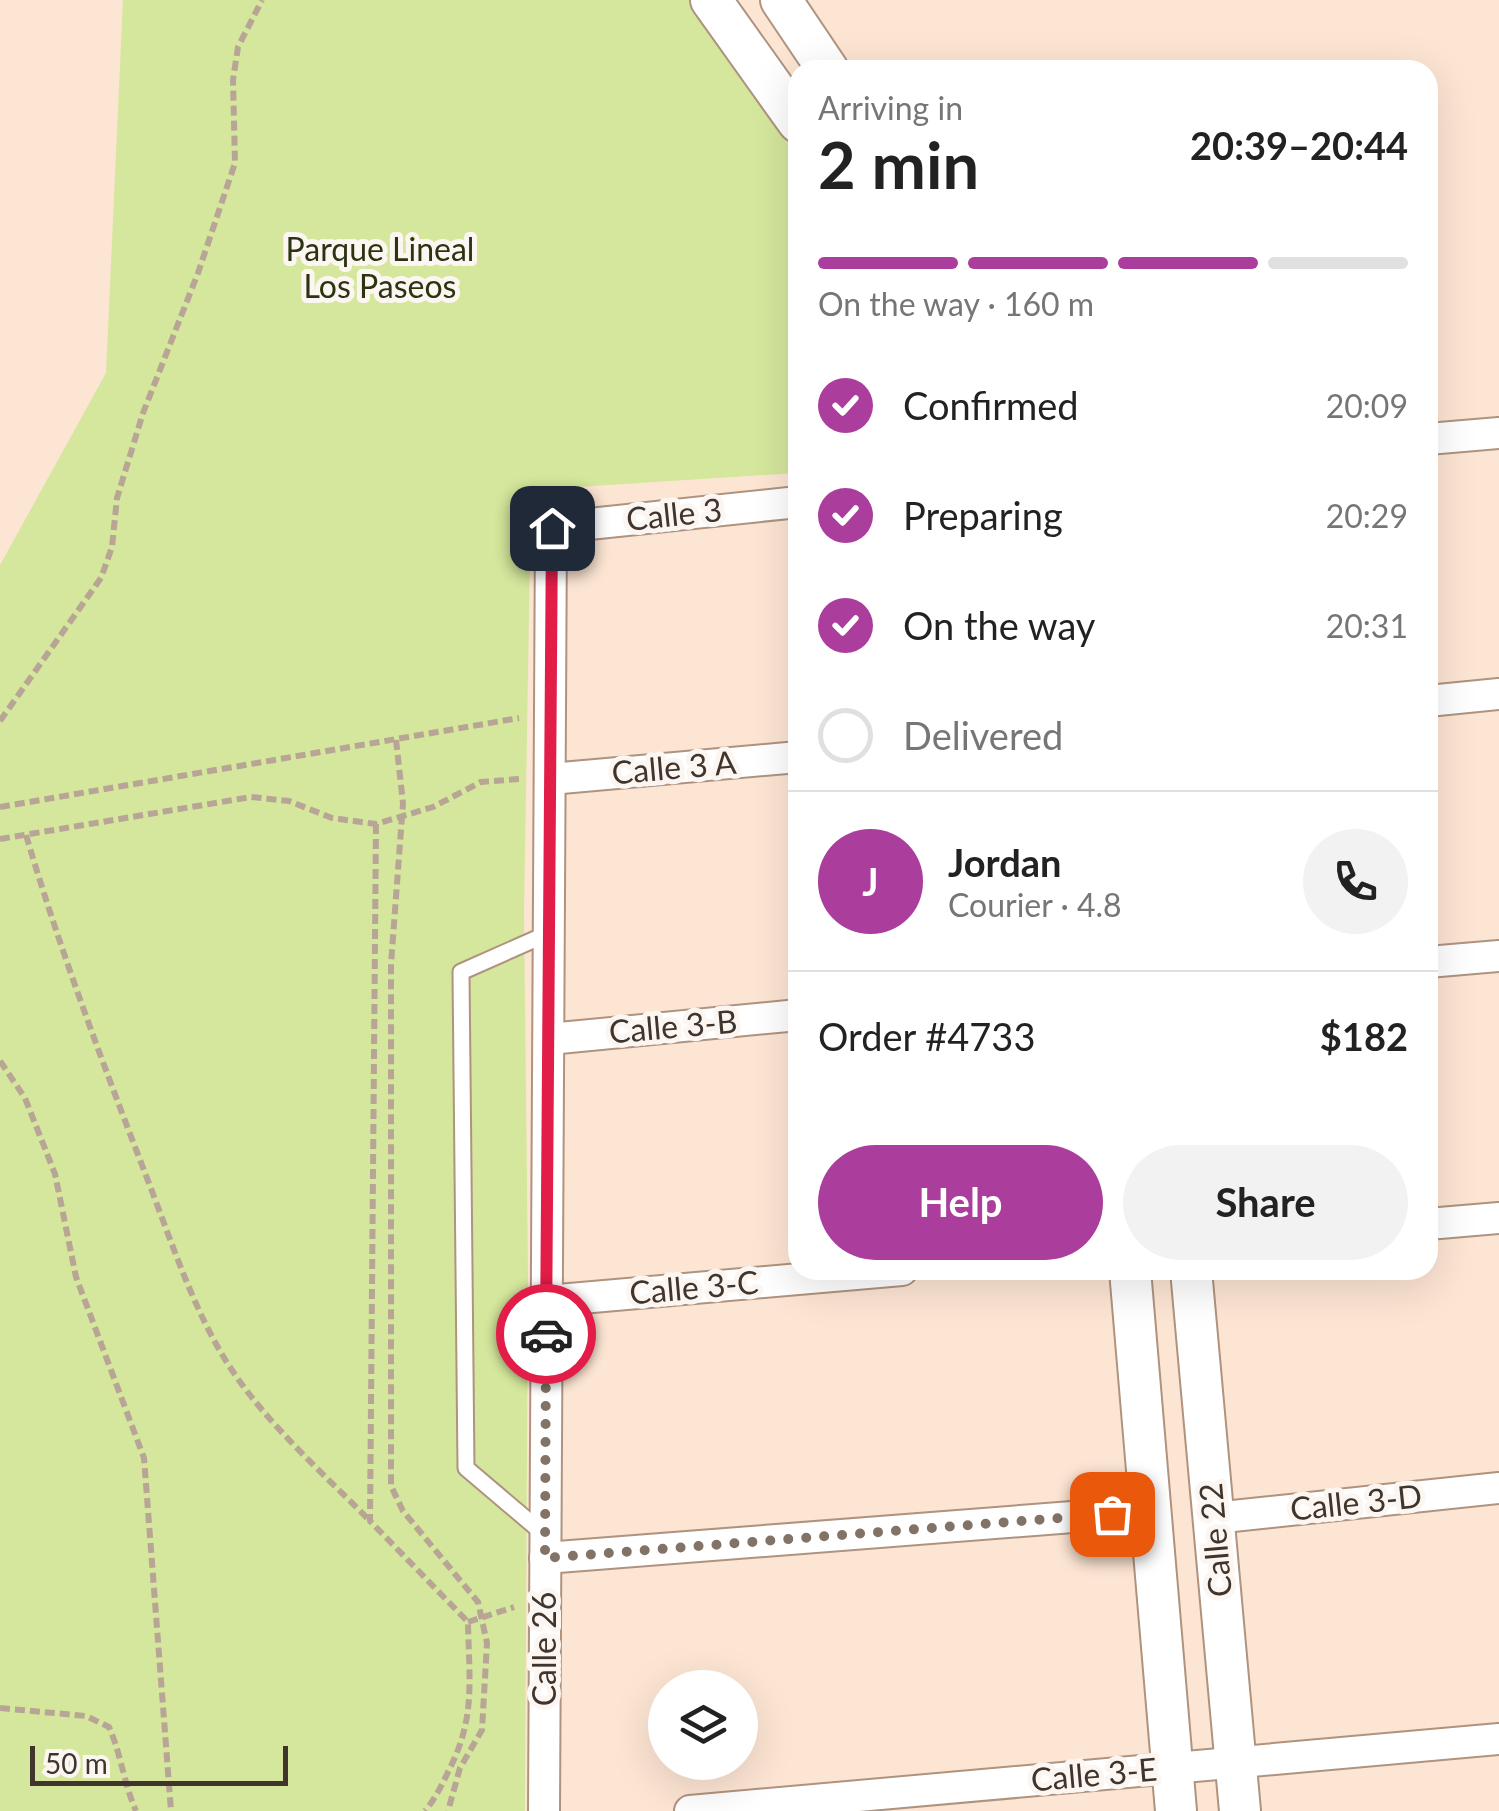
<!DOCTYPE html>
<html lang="en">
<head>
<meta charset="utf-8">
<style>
	body { margin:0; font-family:Lato,sans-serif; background:#f2f2f2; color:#222; height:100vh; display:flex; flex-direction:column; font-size:38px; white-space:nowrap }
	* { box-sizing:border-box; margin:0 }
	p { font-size:32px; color:#767676 }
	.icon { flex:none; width:55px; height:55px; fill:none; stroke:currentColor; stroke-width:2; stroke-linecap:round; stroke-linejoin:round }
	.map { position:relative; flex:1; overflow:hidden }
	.side { position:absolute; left:788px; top:60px; width:650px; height:1220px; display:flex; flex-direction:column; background:#fff; border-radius:30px; box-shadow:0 10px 40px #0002 }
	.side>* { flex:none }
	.buttons { position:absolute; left:648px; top:1670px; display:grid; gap:20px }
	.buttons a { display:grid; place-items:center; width:110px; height:110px; border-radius:50%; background:#fff; box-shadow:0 10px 40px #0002; font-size:50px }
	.scale { position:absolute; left:30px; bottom:25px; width:258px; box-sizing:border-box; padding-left:10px; border:5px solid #40352c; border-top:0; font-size:28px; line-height:35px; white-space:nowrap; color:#40352c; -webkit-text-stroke:8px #fcf6f2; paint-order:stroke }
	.pin { position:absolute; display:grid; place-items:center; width:85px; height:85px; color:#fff; margin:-42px; border-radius:20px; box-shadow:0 5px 15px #0006 }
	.courier { position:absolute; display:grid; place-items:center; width:100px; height:100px; margin:-50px; border:8px solid #e11d48; border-radius:50%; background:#fff; color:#222; box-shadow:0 2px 12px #0007 }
	.headline em { font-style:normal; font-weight:700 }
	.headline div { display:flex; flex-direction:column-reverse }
	.headline { display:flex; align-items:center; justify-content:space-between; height:170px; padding:0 30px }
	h1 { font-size:65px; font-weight:700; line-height:75px }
	.bar { display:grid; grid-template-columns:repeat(4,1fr); gap:15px 10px; align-content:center; height:120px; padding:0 30px }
	.bar i { height:12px; border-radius:8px; background:#e0e0e0 }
	.bar .on { background:#ab3d9c }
	.bar p { grid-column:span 4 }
	.line { display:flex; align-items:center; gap:25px; padding:0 30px; border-top:2px solid #e0e0e0 }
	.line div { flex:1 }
	.round { display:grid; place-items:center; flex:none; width:105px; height:105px; border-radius:52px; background:#f2f2f2 }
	ol { padding:0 30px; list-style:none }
	li { display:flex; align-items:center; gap:30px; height:110px }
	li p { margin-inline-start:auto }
	li .icon { padding:10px; border-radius:50%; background:#ab3d9c; color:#fff; stroke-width:4 }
	li:last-child { color:#767676 }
	li i { width:55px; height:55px; border:5px solid #e0e0e0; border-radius:50% }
	.button { display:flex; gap:20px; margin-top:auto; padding:20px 30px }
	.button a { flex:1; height:115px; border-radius:60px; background:#ab3d9c; color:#fff; font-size:40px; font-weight:700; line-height:115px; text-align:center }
	.button a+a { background:#f2f2f2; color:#222 }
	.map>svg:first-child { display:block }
	.green { fill:#d4e79c }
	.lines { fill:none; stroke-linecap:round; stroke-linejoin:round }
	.service-casing { stroke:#af937f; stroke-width:19 }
	.minor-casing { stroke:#af937f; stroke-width:34 }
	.tertiary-casing { stroke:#af937f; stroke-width:44 }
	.path { stroke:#b8a596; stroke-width:6; stroke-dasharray:10 5; stroke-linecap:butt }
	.service { stroke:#fff; stroke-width:15 }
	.minor { stroke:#fff; stroke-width:30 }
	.tertiary { stroke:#fff; stroke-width:40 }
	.done { stroke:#827366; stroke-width:10; stroke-dasharray:0 18 }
	.route { stroke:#e11d48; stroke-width:12 }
	.labels { text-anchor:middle; stroke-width:10; stroke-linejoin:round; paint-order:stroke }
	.park-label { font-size:32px; fill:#2c3311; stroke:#fcf6f2 }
	.street-label { font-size:32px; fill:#40352c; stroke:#fcf6f2 }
</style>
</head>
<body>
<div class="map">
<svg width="1499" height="1811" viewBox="0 0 1499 1811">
	<rect width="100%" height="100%" fill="#fde5d3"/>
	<!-- green -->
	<path class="green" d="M123,0H694L797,147V473L531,490L524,913L528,1277L525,1811H0V565L106,373Z"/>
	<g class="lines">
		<!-- service casing -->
		<g class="service-casing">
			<path id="service" d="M545,1535L466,1468L461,972L549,933"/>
		</g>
		<!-- minor casing -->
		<g class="minor-casing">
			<g id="minor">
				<path d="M1428,439L1499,433"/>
				<path d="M1428,701L1499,694"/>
				<path d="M550,779L798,757"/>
				<path d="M1428,962L1499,956"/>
				<path d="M549,1039L798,1015"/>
				<path d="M1428,1224L1499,1218"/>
				<path d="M547,1301L902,1270"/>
				<path d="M1214,1518L1499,1488"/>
				<path d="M545,1558L1150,1511"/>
				<path d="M544,1811L551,528L798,502"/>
				<path d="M690,1811L1499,1739"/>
			</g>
		</g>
		<!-- tertiary casing -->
		<g class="tertiary-casing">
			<g id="tertiary">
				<path d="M711,0L798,122"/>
				<path d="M781,0L828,70"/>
				<path d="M1130,1270L1176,1811"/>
				<path d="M1191,1270L1240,1811"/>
			</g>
		</g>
		<!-- path -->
		<g class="path">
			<path d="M0,721L101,578L112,547L117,498L143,413L198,273L235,163L233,80L238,47L262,0"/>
			<path d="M396,740L403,803L391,964V1486L403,1511L478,1602L487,1643L482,1730L460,1768L448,1811"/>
			<path d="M0,807L519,718"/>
			<path d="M376,824L370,1521L468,1622C469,1680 476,1717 449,1770C442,1785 435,1799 425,1811"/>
			<path d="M26,835C60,950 102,1061 145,1173C167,1229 186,1289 215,1342C252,1411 314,1464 369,1520"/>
			<path d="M0,839L251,797L289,801L332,818L376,824L433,807L481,782L519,779"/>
			<path d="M0,1061L25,1098L55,1174L76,1277L144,1458L171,1811"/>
			<path d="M468,1622L514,1607"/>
			<path d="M0,1708L86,1716L109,1727C121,1754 124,1784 136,1811"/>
		</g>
		<!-- service -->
		<use href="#service" class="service"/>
		<!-- minor -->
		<use href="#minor" class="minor"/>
		<!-- tertiary -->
		<use href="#tertiary" class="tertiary"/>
	</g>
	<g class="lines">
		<!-- done -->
		<path class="done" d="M546,1334L545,1558L1112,1514"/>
		<!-- route -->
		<path class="route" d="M546,1334L552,528"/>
	</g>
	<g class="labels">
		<!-- park labels -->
		<g class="park-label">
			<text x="380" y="261">Parque Lineal<tspan x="380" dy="37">Los Paseos</tspan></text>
		</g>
		<!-- street labels -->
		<g class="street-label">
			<text transform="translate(674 515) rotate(-6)" y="11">Calle 3</text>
			<text transform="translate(674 768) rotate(-5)" y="11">Calle 3 A</text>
			<text transform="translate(673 1027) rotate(-5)" y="11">Calle 3-B</text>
			<text transform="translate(694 1288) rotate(-5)" y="11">Calle 3-C</text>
			<text transform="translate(1356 1503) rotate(-6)" y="11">Calle 3-D</text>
			<text transform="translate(1216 1540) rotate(-95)" y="11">Calle 22</text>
			<text transform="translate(545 1649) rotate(-90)" y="11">Calle 26</text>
			<text transform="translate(1094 1775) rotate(-5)" y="11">Calle 3-E</text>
		</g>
	</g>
</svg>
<div class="buttons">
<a><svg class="icon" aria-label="layers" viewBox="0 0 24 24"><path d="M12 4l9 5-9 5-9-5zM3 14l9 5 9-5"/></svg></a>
</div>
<div class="scale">50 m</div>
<div class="pin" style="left:1112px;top:1514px;background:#ea580c"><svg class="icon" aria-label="bag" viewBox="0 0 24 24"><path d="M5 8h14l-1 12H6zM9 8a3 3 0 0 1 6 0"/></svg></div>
<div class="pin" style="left:552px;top:528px;background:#1f2937"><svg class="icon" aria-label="home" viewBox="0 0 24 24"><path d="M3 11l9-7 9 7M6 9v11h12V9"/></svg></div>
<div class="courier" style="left:546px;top:1334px"><svg class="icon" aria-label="car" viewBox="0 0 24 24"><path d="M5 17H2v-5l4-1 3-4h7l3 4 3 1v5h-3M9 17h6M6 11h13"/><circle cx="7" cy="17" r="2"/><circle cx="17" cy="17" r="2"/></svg></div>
<section class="side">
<div class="headline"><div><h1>2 min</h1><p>Arriving in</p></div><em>20:39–20:44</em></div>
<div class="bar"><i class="on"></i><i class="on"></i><i class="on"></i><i></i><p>On the way · 160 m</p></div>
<ol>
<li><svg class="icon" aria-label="check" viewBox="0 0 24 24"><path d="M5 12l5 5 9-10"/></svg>Confirmed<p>20:09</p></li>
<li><svg class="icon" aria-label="check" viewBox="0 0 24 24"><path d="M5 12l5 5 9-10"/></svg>Preparing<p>20:29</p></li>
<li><svg class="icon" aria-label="check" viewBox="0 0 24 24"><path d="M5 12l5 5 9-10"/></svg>On the way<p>20:31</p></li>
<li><i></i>Delivered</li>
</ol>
<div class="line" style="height:180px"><b class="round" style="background:#ab3d9c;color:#fff">J</b><div><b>Jordan</b><p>Courier · 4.8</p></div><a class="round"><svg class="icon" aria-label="phone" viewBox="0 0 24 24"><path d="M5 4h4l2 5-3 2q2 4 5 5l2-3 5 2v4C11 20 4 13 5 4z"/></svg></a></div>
<div class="line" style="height:130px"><div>Order #4733</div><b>$182</b></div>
<div class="button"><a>Help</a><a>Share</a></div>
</section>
</div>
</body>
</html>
